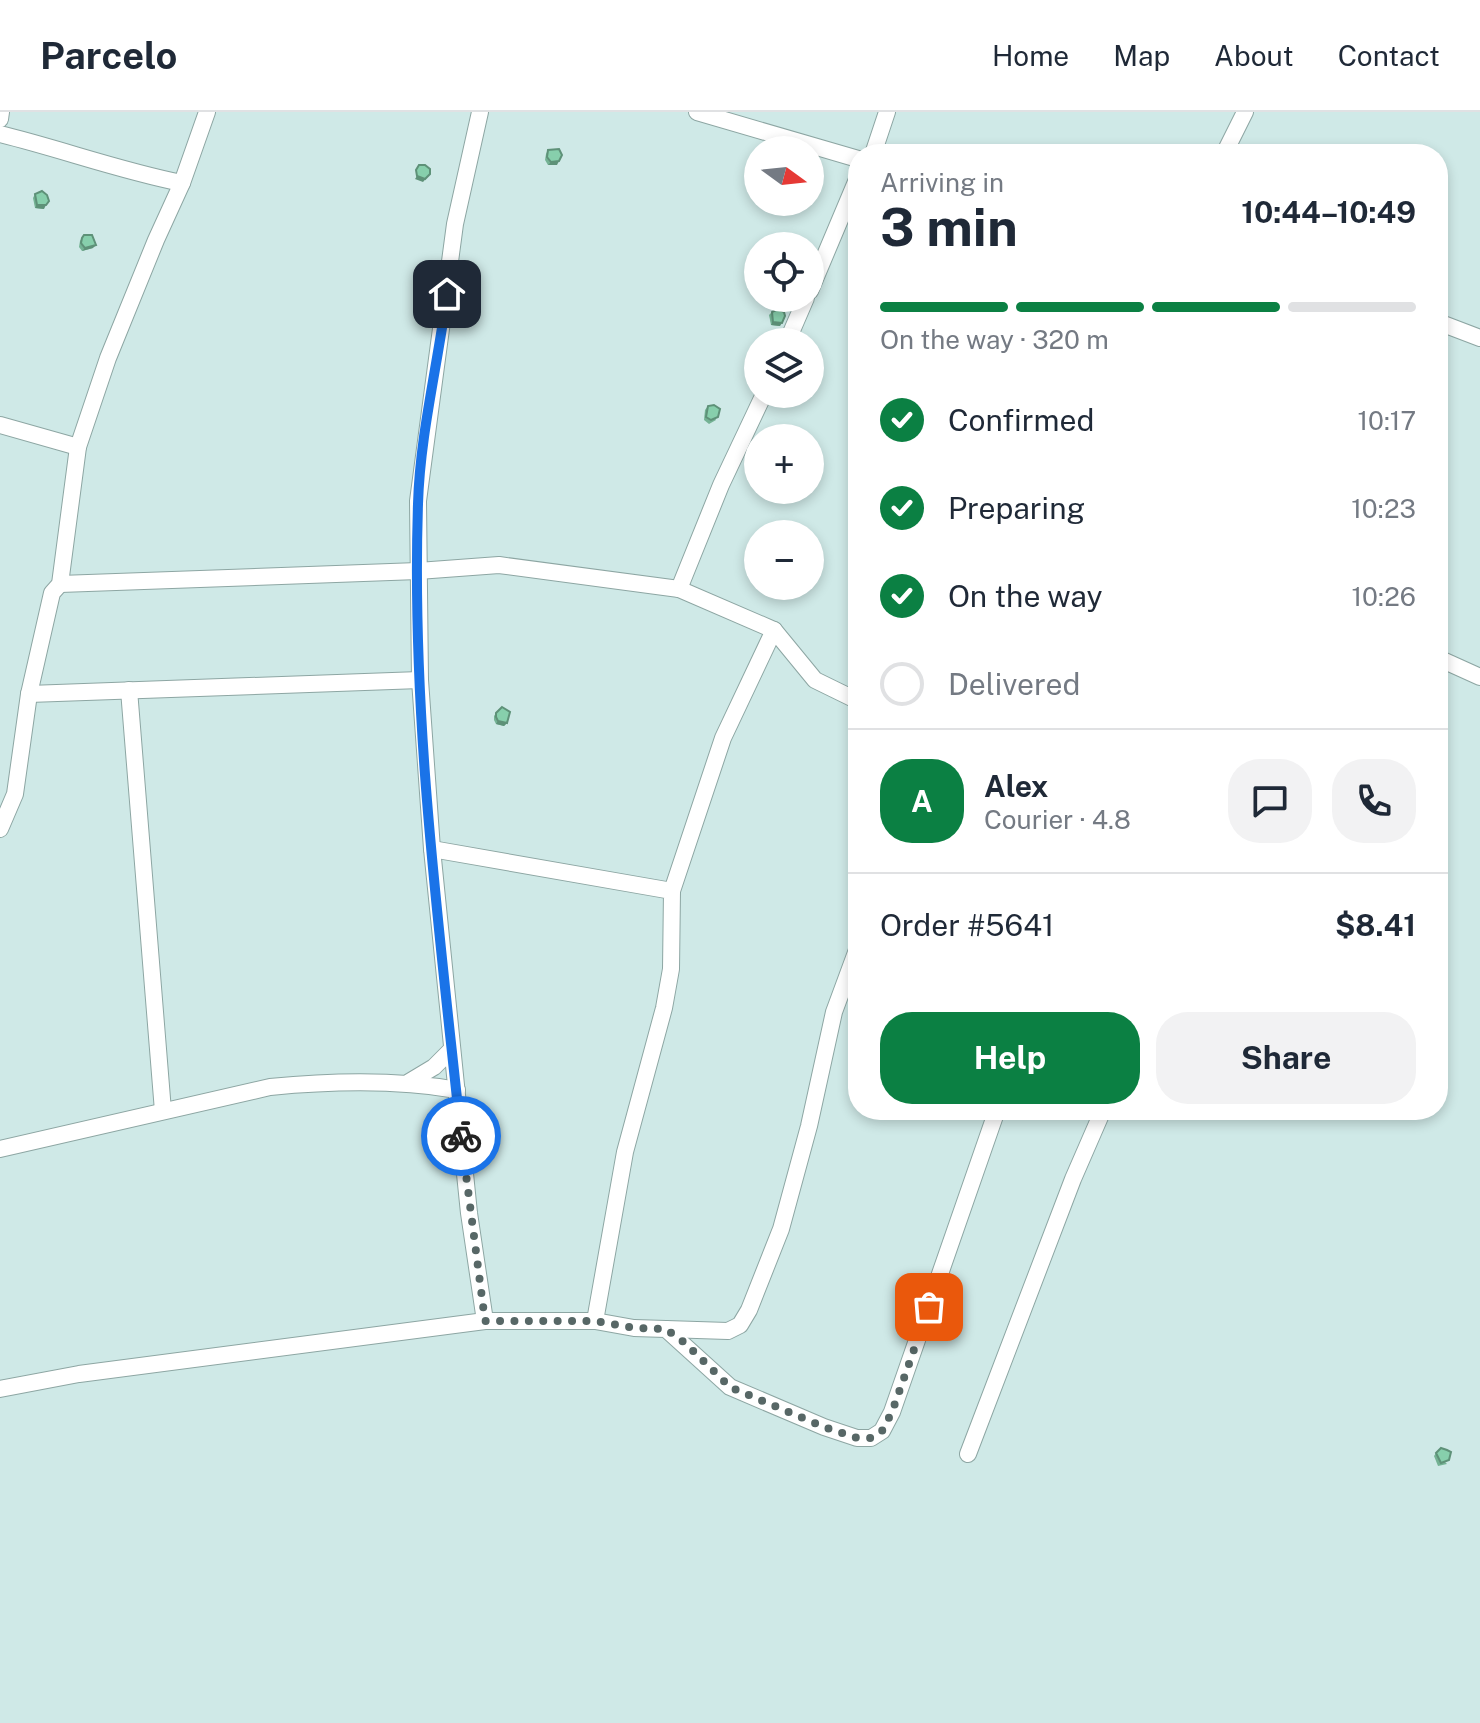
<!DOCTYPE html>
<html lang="en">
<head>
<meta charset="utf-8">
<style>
	body { margin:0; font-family:"Public Sans",sans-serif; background:#f2f2f3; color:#1f2937; height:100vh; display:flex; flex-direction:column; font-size:30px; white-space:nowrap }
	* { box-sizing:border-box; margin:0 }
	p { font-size:26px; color:#747a83 }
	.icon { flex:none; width:44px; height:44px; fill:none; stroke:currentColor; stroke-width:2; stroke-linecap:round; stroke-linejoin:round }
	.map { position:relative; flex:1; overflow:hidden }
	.details { position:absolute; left:848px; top:32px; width:600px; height:976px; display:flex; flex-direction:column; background:#fff; border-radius:32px; box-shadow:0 4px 12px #0003 }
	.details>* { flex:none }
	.needle { width:52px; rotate:105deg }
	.controls { position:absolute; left:744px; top:24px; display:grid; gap:16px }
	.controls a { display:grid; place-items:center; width:80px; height:80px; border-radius:50%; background:#fff; box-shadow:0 4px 12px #0003; font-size:40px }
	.pin { position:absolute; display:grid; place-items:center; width:68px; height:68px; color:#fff; margin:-34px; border-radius:16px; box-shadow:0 4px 12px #0006 }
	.courier { position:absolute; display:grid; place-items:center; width:80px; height:80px; margin:-40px; border:6px solid #1a73e8; border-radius:50%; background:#fff; color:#222; box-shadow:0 2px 10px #0007 }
	.headline em { font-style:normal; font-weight:700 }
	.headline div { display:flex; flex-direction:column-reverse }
	.headline { display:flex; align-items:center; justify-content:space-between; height:136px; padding:0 32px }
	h1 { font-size:52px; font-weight:700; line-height:60px }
	.bar { display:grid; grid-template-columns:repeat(4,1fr); gap:12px 8px; align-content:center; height:96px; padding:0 32px }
	.bar i { height:10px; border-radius:6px; background:#e0e1e3 }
	.bar .active { background:#0b8043 }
	.bar p { grid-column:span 4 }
	.line { display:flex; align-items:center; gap:20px; padding:0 32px; border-top:2px solid #e0e1e3 }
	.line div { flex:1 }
	.round { display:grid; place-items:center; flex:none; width:84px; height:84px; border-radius:32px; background:#f2f2f3 }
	ol { padding:0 32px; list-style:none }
	li { display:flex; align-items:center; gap:24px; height:88px }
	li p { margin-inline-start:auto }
	li .icon { padding:8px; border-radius:50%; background:#0b8043; color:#fff; stroke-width:4 }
	li:last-child { color:#747a83 }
	li i { width:44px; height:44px; border:4px solid #e0e1e3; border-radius:50% }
	.button { display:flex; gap:16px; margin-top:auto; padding:16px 32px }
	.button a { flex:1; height:92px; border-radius:32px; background:#0b8043; color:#fff; font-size:32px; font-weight:700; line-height:92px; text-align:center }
	.button a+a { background:#f2f2f3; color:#1f2937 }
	header { display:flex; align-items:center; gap:48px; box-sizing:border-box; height:112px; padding:0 40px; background:#fff; border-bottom:2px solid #e0e1e3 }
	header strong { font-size:38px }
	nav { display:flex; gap:44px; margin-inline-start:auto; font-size:28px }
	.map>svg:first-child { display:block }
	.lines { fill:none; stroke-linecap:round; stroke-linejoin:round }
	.minor-casing { stroke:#8da6a3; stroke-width:18 }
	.minor { stroke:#fff; stroke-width:16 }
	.wall { fill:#74b294 }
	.shaded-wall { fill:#5e9178 }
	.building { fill:#87cfac; stroke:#5e9178; stroke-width:2 }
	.done { stroke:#576766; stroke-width:8; stroke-dasharray:0 14.4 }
	.route { stroke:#1a73e8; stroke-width:10 }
</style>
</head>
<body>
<header>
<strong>Parcelo</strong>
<nav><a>Home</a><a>Map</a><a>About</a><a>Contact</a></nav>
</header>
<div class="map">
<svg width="1480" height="1611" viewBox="0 0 1480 1611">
	<rect width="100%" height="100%" fill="#cfe9e7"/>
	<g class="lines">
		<!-- minor casing -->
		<g class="minor-casing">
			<g id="minor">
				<path d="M480,0L455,112L418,389L420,568L432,737L469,1101L485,1209"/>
				<path d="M697,0L858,47"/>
				<path d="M0,7L1,0"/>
				<path d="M0,22C61,37 121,59 182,71"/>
				<path d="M873,42L887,0"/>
				<path d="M1224,42L1245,0"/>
				<path d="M810,179L858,65"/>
				<path d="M1438,210L1480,226"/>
				<path d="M787,230L806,186"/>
				<path d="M0,313L78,335"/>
				<path d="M60,472L418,459L499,453L679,477L774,518L815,568L858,589"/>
				<path d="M679,477L721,373L764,282"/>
				<path d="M1438,546L1480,565"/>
				<path d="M129,578L163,999"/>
				<path d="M29,582L420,568"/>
				<path d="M0,717L15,682L29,582L52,481L60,472L78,335L108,246L156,128L182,71L207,0"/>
				<path d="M432,737L672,779L671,857L664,896L625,1040L595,1209"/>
				<path d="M672,779L723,626L774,518"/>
				<path d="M409,970L434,955L451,938"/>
				<path d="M0,1037L270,975C332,969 395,967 457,978"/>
				<path d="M666,1217L728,1219L740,1213L749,1198L781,1117L809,1014L834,900L858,835"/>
				<path d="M0,1277L79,1262L485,1209H595L634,1216L666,1217L730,1275L824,1315L857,1326H871L882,1319L892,1300L997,998"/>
				<path d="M968,1342L1073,1067L1103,998"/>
			</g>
		</g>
		<!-- minor -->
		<use href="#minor" class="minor"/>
	</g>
	<!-- wall -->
	<g class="wall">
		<path d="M548,38L557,53H548L545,48L546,42Z"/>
		<path d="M35,82L44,97L35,96L33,86Z"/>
		<path d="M84,123L93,136L82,139L79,135L80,129Z"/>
		<path d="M772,200L780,214L771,213L769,203Z"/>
		<path d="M708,294L716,308L709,312L704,308L705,298Z"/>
		<path d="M496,601L507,611L504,614L496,612L494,608V604Z"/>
		<path d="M1436,1341L1447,1352L1438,1354L1434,1344Z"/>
	</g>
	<!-- shaded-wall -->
	<g class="shaded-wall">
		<path d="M559,49L557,53H548L551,50Z"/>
		<path d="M430,62L423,70L415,67L417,64Z"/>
		<path d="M37,93H46L44,97L35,96Z"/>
		<path d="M96,133L93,136L82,139L85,136Z"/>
		<path d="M773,210L782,211L780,214L771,213Z"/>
		<path d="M498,609L507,611L504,614L496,612Z"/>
	</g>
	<!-- building -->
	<g class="building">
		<path d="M559,37L562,43L559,49L551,50L547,45L548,38Z"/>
		<path d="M419,53H425L430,57V62L425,67L417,64L416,58Z"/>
		<path d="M42,79L47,83L49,89L46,93H37L35,82Z"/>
		<path d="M84,123H92L96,133L85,136L81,131L82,126Z"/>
		<path d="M778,197L784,200L785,204L782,211L773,210L772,200Z"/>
		<path d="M714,293L720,297L718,305L711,308L706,305L708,294Z"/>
		<path d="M502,595L510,600L507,611L498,609L496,605V601Z"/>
		<path d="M1441,1336L1447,1338L1451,1340L1449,1348L1441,1351L1436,1341Z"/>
	</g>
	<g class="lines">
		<!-- done -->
		<path class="done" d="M461,1024L485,1209H595L634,1216L666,1217L685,1231L730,1275L824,1315L857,1326H871L882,1319L892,1300L929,1195"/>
		<!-- route -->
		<path class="route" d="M447,182C438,252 420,322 418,392C411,603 439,815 461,1024"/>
	</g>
</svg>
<div class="controls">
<a><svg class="needle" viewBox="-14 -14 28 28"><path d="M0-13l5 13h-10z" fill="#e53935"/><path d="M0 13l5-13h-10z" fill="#747a83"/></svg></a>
<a><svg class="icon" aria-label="locate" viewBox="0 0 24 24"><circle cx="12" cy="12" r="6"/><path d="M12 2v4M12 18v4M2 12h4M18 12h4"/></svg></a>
<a><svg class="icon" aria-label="layers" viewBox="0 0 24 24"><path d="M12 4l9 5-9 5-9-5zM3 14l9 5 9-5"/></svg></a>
<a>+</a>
<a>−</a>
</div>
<div class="pin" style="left:929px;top:1195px;background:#ea580c"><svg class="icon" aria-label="bag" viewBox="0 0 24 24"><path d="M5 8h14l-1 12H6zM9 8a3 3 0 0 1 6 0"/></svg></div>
<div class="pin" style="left:447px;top:182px;background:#1f2937"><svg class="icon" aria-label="home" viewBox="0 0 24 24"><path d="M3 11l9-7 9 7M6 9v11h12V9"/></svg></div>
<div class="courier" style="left:461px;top:1024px"><svg class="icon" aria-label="bike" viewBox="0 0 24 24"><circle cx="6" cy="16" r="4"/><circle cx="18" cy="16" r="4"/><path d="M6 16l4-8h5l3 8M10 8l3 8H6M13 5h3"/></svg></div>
<section class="details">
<div class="headline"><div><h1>3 min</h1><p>Arriving in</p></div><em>10:44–10:49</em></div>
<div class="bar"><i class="active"></i><i class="active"></i><i class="active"></i><i></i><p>On the way · 320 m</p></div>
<ol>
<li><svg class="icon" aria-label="check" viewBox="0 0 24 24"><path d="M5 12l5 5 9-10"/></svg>Confirmed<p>10:17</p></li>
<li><svg class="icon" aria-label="check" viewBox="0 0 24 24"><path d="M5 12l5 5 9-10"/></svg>Preparing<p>10:23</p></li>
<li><svg class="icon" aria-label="check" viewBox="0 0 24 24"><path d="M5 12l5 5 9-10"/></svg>On the way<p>10:26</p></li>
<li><i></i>Delivered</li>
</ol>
<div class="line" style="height:144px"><b class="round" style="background:#0b8043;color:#fff">A</b><div><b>Alex</b><p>Courier · 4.8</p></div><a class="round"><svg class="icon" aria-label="chat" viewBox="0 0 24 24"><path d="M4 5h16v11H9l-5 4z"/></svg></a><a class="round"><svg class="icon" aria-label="phone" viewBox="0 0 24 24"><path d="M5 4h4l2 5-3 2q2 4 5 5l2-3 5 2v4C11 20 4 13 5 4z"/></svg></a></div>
<div class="line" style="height:104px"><div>Order #5641</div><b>$8.41</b></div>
<div class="button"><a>Help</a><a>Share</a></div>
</section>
</div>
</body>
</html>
